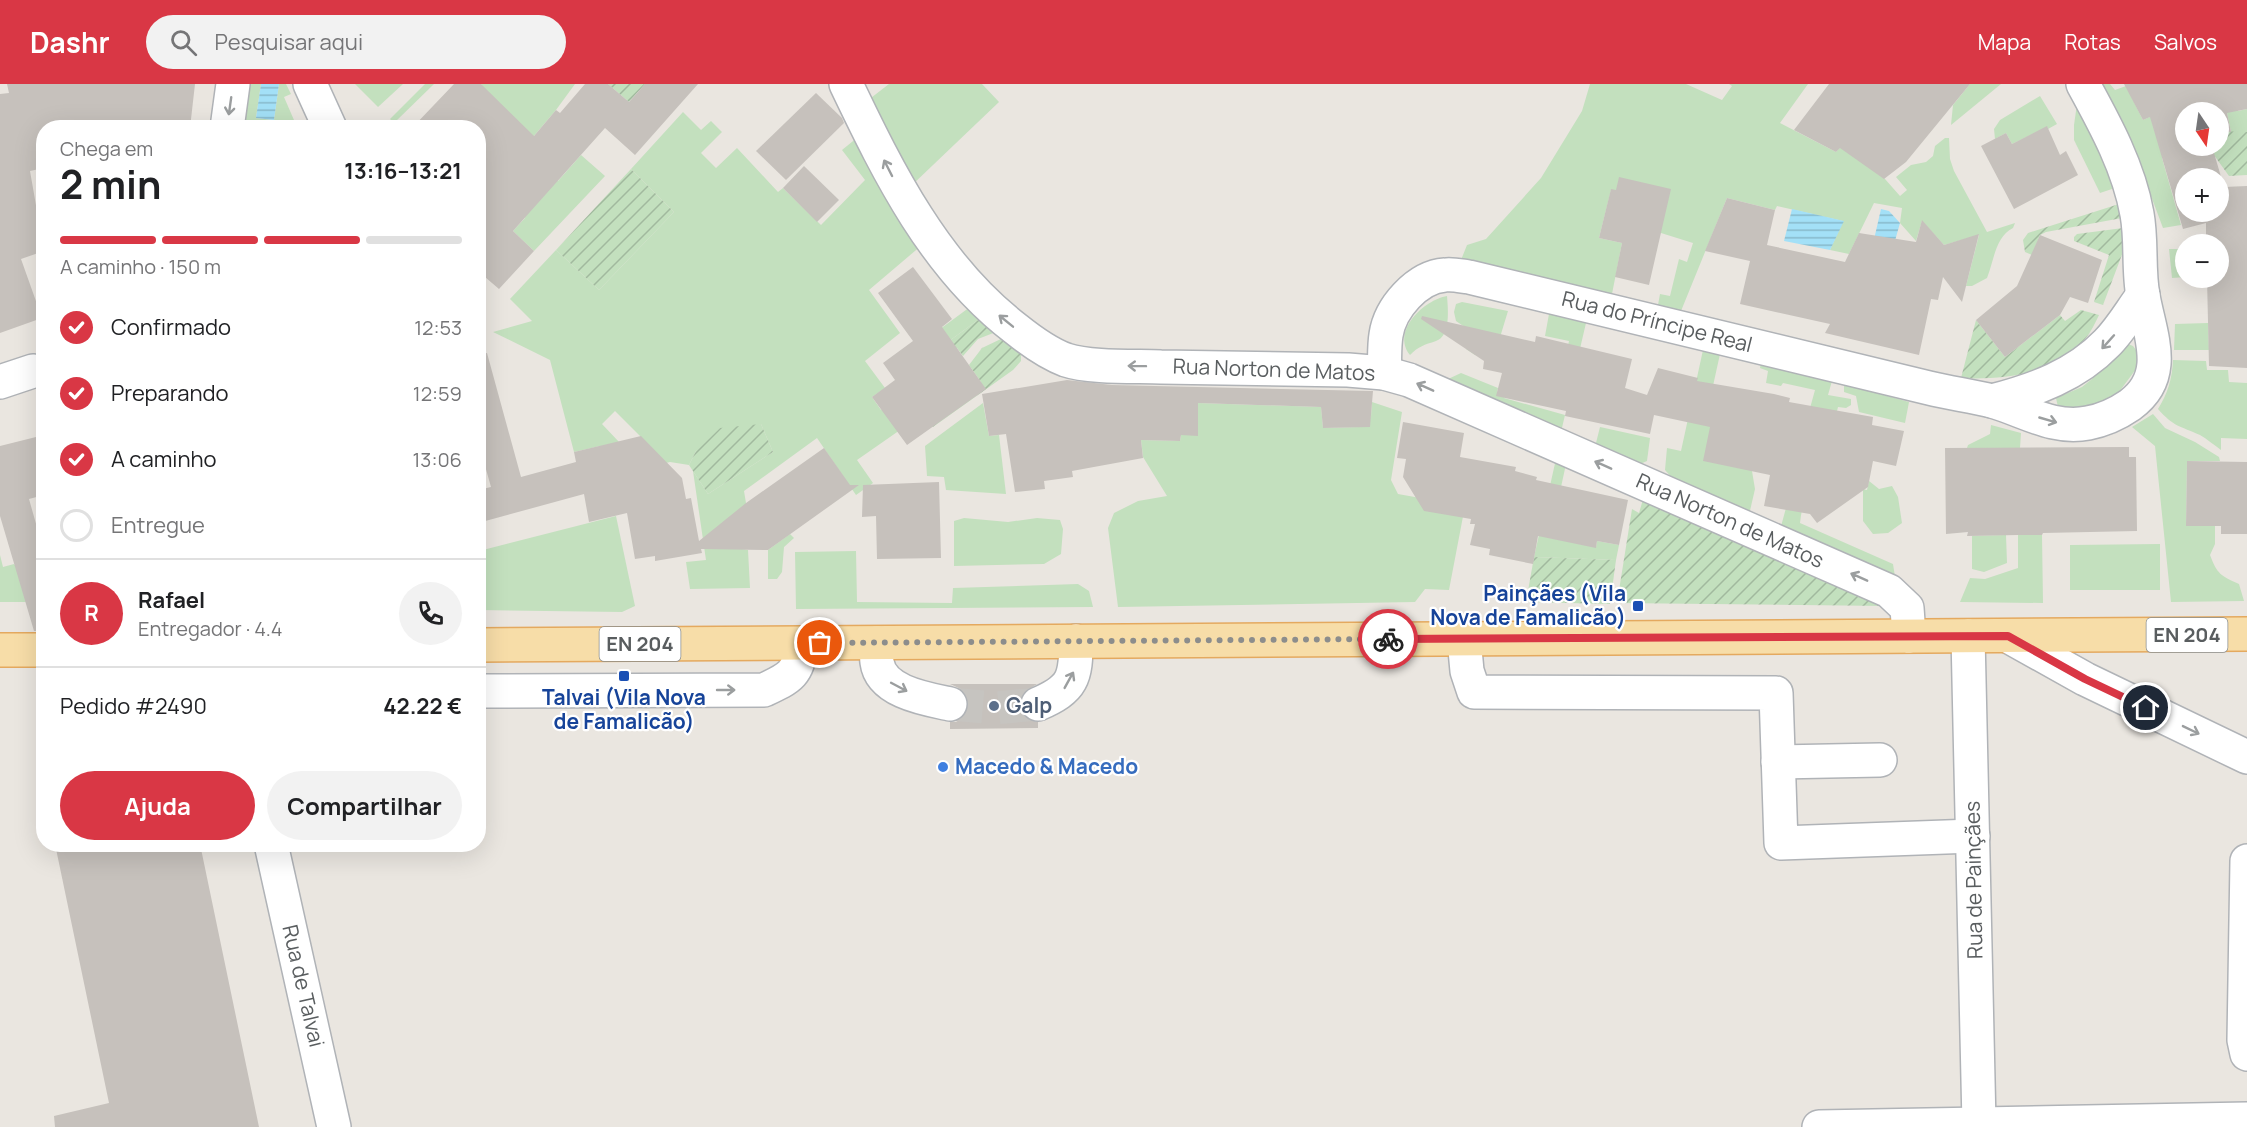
<!DOCTYPE html>
<html lang="pt">
<head>
<meta charset="utf-8">
<style>
	body { margin:0; font-family:Manrope,sans-serif; background:#f2f2f2; color:#202124; height:100vh; display:flex; flex-direction:column; font-size:22px; white-space:nowrap }
	* { box-sizing:border-box; margin:0 }
	p { font-size:20px; color:#757577 }
	.icon { flex:none; width:33px; height:33px; fill:none; stroke:currentColor; stroke-width:2; stroke-linecap:round; stroke-linejoin:round }
	.map { position:relative; flex:1; overflow:hidden }
	.panel { position:absolute; left:36px; top:36px; width:450px; height:732px; display:flex; flex-direction:column; background:#fff; border-radius:24px; box-shadow:0 6px 24px #0002 }
	.panel>* { flex:none }
	.needle { width:39px; rotate:167deg }
	.fabs { position:absolute; left:2175px; top:18px; display:grid; gap:12px }
	.fabs a { display:grid; place-items:center; width:54px; height:54px; border-radius:50%; background:#fff; box-shadow:0 6px 24px #0002; font-size:30px }
	.pin { position:absolute; display:grid; place-items:center; width:51px; height:51px; color:#fff; margin:-26px; border:3px solid #fff; border-radius:50%; box-shadow:0 2px 6px #0007 }
	.courier { position:absolute; display:grid; place-items:center; width:60px; height:60px; margin:-30px; border:4px solid #d93745; border-radius:50%; background:#fff; color:#222; box-shadow:0 2px 8px #0007 }
	.overview em { font-style:normal; font-weight:700 }
	.overview div { display:flex; flex-direction:column-reverse }
	.overview { display:flex; align-items:center; justify-content:space-between; height:102px; padding:0 24px }
	h1 { font-size:39px; font-weight:700; line-height:45px }
	.bar { display:grid; grid-template-columns:repeat(4,1fr); gap:9px 6px; align-content:center; height:72px; padding:0 24px }
	.bar i { height:8px; border-radius:4px; background:#e0e0e0 }
	.bar .active { background:#d93745 }
	.bar p { grid-column:span 4 }
	.line { display:flex; align-items:center; gap:15px; padding:0 24px; border-top:2px solid #e0e0e0 }
	.line div { flex:1 }
	.round { display:grid; place-items:center; flex:none; width:63px; height:63px; border-radius:32px; background:#f2f2f2 }
	ol { padding:0 24px; list-style:none }
	li { display:flex; align-items:center; gap:18px; height:66px }
	li p { margin-inline-start:auto }
	li .icon { padding:6px; border-radius:50%; background:#d93745; color:#fff; stroke-width:4 }
	li:last-child { color:#757577 }
	li i { width:33px; height:33px; border:3px solid #e0e0e0; border-radius:50% }
	.cta { display:flex; gap:12px; margin-top:auto; padding:12px 24px }
	.cta a { flex:1; height:69px; border-radius:36px; background:#d93745; color:#fff; font-size:24px; font-weight:700; line-height:69px; text-align:center }
	.cta a+a { background:#f2f2f2; color:#202124 }
	header { display:flex; align-items:center; gap:36px; box-sizing:border-box; height:84px; padding:0 30px; background:#d93745; color:#fff }
	header strong { font-size:28px }
	nav { display:flex; gap:33px; margin-inline-start:auto; font-size:21px }
	.search { width:420px; height:54px; background:#f2f2f2; display:flex; align-items:center; gap:15px; box-sizing:border-box; padding:0 21px; border-radius:33px; color:#757577; font-size:22px }
	.map>svg:first-child { display:block }
	.green { fill:#c3e0be; fill-rule:evenodd }
	.garden { fill:url(#garden-furrows) }
	.water { fill:url(#water-rules) }
	.building { fill:#c6c1bc; fill-rule:evenodd }
	.lines { fill:none; stroke-linecap:round; stroke-linejoin:round }
	.minor-tunnel { stroke:#c6c4c0; stroke-width:33; stroke-dasharray:33 16; stroke-linecap:butt }
	.minor-casing { stroke:#b0b3b7; stroke-width:36 }
	.major-casing { stroke:#e4a95f; stroke-width:36 }
	.minor { stroke:#fff; stroke-width:33 }
	.major { stroke:#f7dda8; stroke-width:33 }
	.oneway { stroke:#9b9e9f }
	.done { stroke:#8c8d8c; stroke-width:6; stroke-dasharray:0 10.8 }
	.route { stroke:#d93745; stroke-width:8 }
	.transit-dot { fill:#1a4fb4; stroke:#fff; stroke-width:2 }
	.service-dot { fill:#5c6f8a; stroke:#fff; stroke-width:2 }
	.shop-dot { fill:#3f7fe0; stroke:#fff; stroke-width:2 }
	.labels { text-anchor:middle; stroke-width:4.5; stroke-linejoin:round; paint-order:stroke }
	.shield { fill:#fff; stroke:#8b8e8f; stroke-width:1.5 }
	.shield-label { font-size:20px; font-weight:bold; fill:#595d5f }
	.street-label { font-size:21px; fill:#595d5f; stroke:#fff }
	.transit-label { font-size:21px; font-weight:bold; fill:#164399; stroke:#fff; text-anchor:end }
	.service-label { font-size:21px; font-weight:bold; fill:#4e5e75; stroke:#fff; text-anchor:start }
	.shop-label { font-size:21px; font-weight:bold; fill:#366cbe; stroke:#fff; text-anchor:start }
</style>
</head>
<body>
<header>
<strong>Dashr</strong>
<div class="search"><svg class="icon" aria-label="search" viewBox="0 0 24 24"><circle cx="10" cy="10" r="6"/><path d="M15 15l6 6"/></svg>Pesquisar aqui</div>
<nav><a>Mapa</a><a>Rotas</a><a>Salvos</a></nav>
</header>
<div class="map">
<svg width="2247" height="1043" viewBox="0 0 2247 1043">
	<defs>
		<pattern id="garden-furrows" width="10" height="10" patternUnits="userSpaceOnUse" patternTransform="scale(1.5)"><rect width="10" height="10" fill="#c3e0be"/><path d="M-1 1l2-2M0 10L10 0M9 11l2-2" fill="none" stroke="#a1b99e"/></pattern>
		<pattern id="water-rules" width="6" height="5" patternUnits="userSpaceOnUse" patternTransform="scale(1.5)"><rect width="6" height="5" fill="#a3e0f7"/><path d="M0 2.5h6" fill="none" stroke="#88b9cb"/></pattern>
	</defs>
	<rect width="100%" height="100%" fill="#eae6e0"/>
	<!-- green -->
	<g class="green">
		<path d="M243,0H261L256,34L274,36L279,0H286L291,10L284,13L297,43L238,44Z"/>
		<path d="M355,0H403L378,23Z"/>
		<path d="M425,0H434L394,39L390,35Z"/>
		<path d="M481,0H575L556,26L522,66Z"/>
		<path d="M889,0H982L999,18L911,102L867,17Z"/>
		<path d="M1590,0H1686L1722,16L1732,2L1729,0H1808L1780,39L1836,68L1859,42L1874,87L1885,95L1900,112L1907,106L1896,93L1911,81L1926,78L1933,72L1935,62L1945,54H1949L1950,75L1954,87L1987,148L2015,139L2013,144C1995,153 1994,177 1987,194L1972,202H1966L1979,151L1944,161L1922,137L1916,157L1900,139L1902,124L1874,119L1849,170L1830,166L1843,137L1777,122L1775,126L1727,114L1681,227L1658,221L1660,210L1670,212L1679,175L1687,178L1693,159L1661,149L1616,107L1611,106L1599,154L1622,159L1612,210L1461,176L1467,161L1486,155L1541,94L1582,27Z"/>
		<path d="M1970,0H2001L1951,41L1953,21Z"/>
		<path d="M2102,0H2110L2115,6L2126,2L2143,36L2167,25L2201,18L2203,28H2186V62H2210L2211,67L2200,63L2162,74L2181,141L2163,144L2126,45Z"/>
		<path d="M2221,0L2233,5L2238,27L2247,25V48H2231Z"/>
		<path d="M2040,12L2057,40L2048,45L2047,43L2012,60L2006,49L1995,55L1994,45L2000,36Z"/>
		<path d="M2077,20L2112,94L2115,104L2100,109L2074,56V41Z"/>
		<path d="M683,28L701,46L711,37L722,48L701,69L716,84L737,64L778,108L783,104L821,141L865,96L842,66L858,53L922,161L869,206L900,249L865,277L885,304L872,313L881,326L923,330L857,376L873,399L856,411L817,354L744,407L746,419L742,465L748,466L750,504L690,505L686,478L706,476L693,387L708,410L773,368L761,340L696,367L689,381L670,378L625,389L600,362L574,368L550,276L493,248L532,237L510,215L556,166L599,206L674,128L631,85ZM615,327L652,364L637,377L602,340Z"/>
		<path d="M581,71L605,92L534,167L513,147L525,134L532,75L558,97Z"/>
		<path d="M2169,165H2185V193L2172,194Z"/>
		<path d="M1447,212C1448,225 1451,252 1436,257C1424,261 1419,262 1410,271C1391,247 1424,216 1447,212Z"/>
		<path d="M1462,218L1508,227L1501,250L1485,273L1475,271L1466,265L1475,250L1456,237L1454,228L1456,220Z"/>
		<path d="M970,223L982,233L926,274L917,262Z"/>
		<path d="M1549,230L1586,239L1567,320L1556,318L1569,257L1545,252Z"/>
		<path d="M2208,239L2209,266H2174L2175,240Z"/>
		<path d="M2128,260L2133,262L2139,270L2136,285L2119,308L2087,325L2058,323L2056,314L2082,303L2092,295Z"/>
		<path d="M1703,266L1720,270L1709,320L1752,387L1755,405L1749,431L1674,396L1665,386L1667,364L1681,367Z"/>
		<path d="M2173,276L2206,277L2207,286H2228L2229,298L2247,299V355L2221,354V366C2214,361 2207,355 2200,351C2180,342 2174,343 2158,325C2168,309 2172,295 2173,276Z"/>
		<path d="M1761,279L1832,297L1828,311L1851,315V321L1846,324L1838,323C1829,363 1804,398 1800,439L1893,480L1896,499L1780,446L1807,347L1804,346L1815,306L1783,299L1781,302L1766,299L1768,287L1760,284Z"/>
		<path d="M1461,289L1498,304L1497,309L1505,311L1504,314L1565,331L1561,348L1446,296Z"/>
		<path d="M1844,300L1909,318L1905,339L1859,328L1856,312L1844,308Z"/>
		<path d="M1372,318L1402,328L1391,396L1398,410L1465,422L1449,506L1425,505L1415,518L1118,523L1108,444L1114,429L1138,417L1167,412L1143,373L1141,356L1180,357L1181,351H1198V319L1321,323L1323,344L1359,343L1371,332Z"/>
		<path d="M983,319L989,352L999,351L1006,410L946,406L944,393L927,392L925,362Z"/>
		<path d="M2153,330L2165,344L2195,358L2219,373L2220,377H2187L2186,441L2215,442V460L2210,471C2217,490 2221,492 2239,500L2244,517L2171,518L2155,362L2132,343Z"/>
		<path d="M1991,341L2021,349L2020,364H2013V369L2005,364H1967L1968,361L1990,350Z"/>
		<path d="M1600,343L1650,354L1647,377L1640,380L1595,363Z"/>
		<path d="M1556,375L1566,380L1550,454L1596,463L1597,457L1619,461L1616,476L1534,473Z"/>
		<path d="M1869,397L1879,405L1892,402L1898,413L1902,439L1888,449L1873,450L1863,437V405L1867,406Z"/>
		<path d="M616,432L635,522L622,528L479,526V467Z"/>
		<path d="M964,434L1008,438L1037,434L1060,436L1063,445L1061,470L1044,480L954,482V437Z"/>
		<path d="M790,450L794,454L784,463L782,488L777,495H768V466Z"/>
		<path d="M2006,451L2007,479L1984,488L1972,485V452Z"/>
		<path d="M2018,451H2042L2043,519L1960,518L1970,494L1985,495L2018,484Z"/>
		<path d="M2160,460V506H2070V461Z"/>
		<path d="M856,467L857,518L952,519L953,504L1078,500L1089,507L1093,523L796,525L795,468Z"/>
		<path d="M0,471L3,483L14,480L43,518H0Z"/>
	</g>
	<!-- garden -->
	<g class="garden">
		<path d="M608,0H645L629,18Z"/>
		<path d="M2219,47L2247,48V91L2229,92L2211,67L2210,62H2218Z"/>
		<path d="M631,85L674,128L599,206L556,166Z"/>
		<path d="M2119,120L2122,134L2046,148L2040,151L2032,171L2025,168L2023,156L2028,149Z"/>
		<path d="M2123,144V168L2103,221L2094,218L2109,171L2074,157V153L2077,150Z"/>
		<path d="M2081,226L2099,231C2095,239 2091,248 2085,255C2057,291 2002,296 1961,294L1976,236L2005,273L2060,231L2065,237Z"/>
		<path d="M982,233L1001,246L978,255L963,272L957,264L926,274Z"/>
		<path d="M1005,253L1021,269V277L1013,286L933,343L923,330L981,298L969,281L982,264Z"/>
		<path d="M761,340L773,368L708,410L689,381L696,367L720,344Z"/>
		<path d="M1644,412L1886,522L1617,519L1632,425L1639,429Z"/>
		<path d="M1534,473L1616,476L1610,520L1526,518Z"/>
	</g>
	<!-- water -->
	<g class="water">
		<path d="M261,0H279L274,36L256,34Z"/>
		<path d="M1792,125L1844,137L1830,166L1784,157Z"/>
		<path d="M1881,125L1889,127L1900,139L1889,178L1870,173Z"/>
	</g>
	<!-- building -->
	<g class="building">
		<path d="M7,0H195L190,44H44V84L30,87L44,167L21,175L42,234L0,249V10L9,9Z"/>
		<path d="M454,0H481L534,52L556,26L560,29L585,0H608L629,18L645,0H698L635,71L605,44L513,147L534,167L499,205L478,187V44H412Z"/>
		<path d="M1829,0H1970L1906,78L1884,95L1840,64L1836,68L1794,46Z"/>
		<path d="M2124,0H2247V25L2227,29L2231,48L2218,47V28H2186V62H2212L2224,103L2247,102V284L2209,282L2207,194H2218V160H2206V139L2183,145L2150,33L2143,36ZM2186,94H2218V128H2186Z"/>
		<path d="M816,9L842,34L844,39L786,96L756,67Z"/>
		<path d="M2047,42L2060,71L2066,67L2078,91L2014,125L1981,62L2006,49L2012,60Z"/>
		<path d="M804,82L839,116L817,138L783,104Z"/>
		<path d="M1619,93L1671,105L1649,201L1615,193L1622,159L1599,154L1611,105L1616,106Z"/>
		<path d="M1727,114L1775,126L1767,161L1845,178L1859,149L1916,158L1922,136L1944,161L1979,150L1962,218L1943,193L1938,216L1931,215L1919,271L1825,249L1830,240L1740,220L1750,177L1705,167Z"/>
		<path d="M2040,151L2102,176L2088,219L2070,213L2060,231L2005,273L1976,236L2017,202Z"/>
		<path d="M913,183L952,235L942,243L986,305L907,361L872,313L895,296L883,279L913,257L878,209Z"/>
		<path d="M1422,232L1535,258L1536,252L1632,275L1625,304L1647,311L1658,284L1698,294L1697,297L1774,310L1790,314L1789,318L1873,333L1872,341L1904,347L1896,382L1873,377L1868,403L1817,439L1810,430L1764,422L1770,391L1703,377L1710,343L1654,331L1650,350L1565,332L1566,327L1496,312L1502,289L1483,285L1484,277L1421,235Z"/>
		<path d="M487,269L521,393L576,378L574,368L641,352L682,394L686,415L691,414L699,457L746,419L824,364L850,401H859L768,466L701,465L702,469L655,477V472L635,475L627,429L589,438L584,410L478,439V406L491,403L478,357V270Z"/>
		<path d="M1067,296L1112,301L1373,307L1370,343L1323,344L1321,323L1198,319V352L1181,351L1180,357L1141,356L1143,374L1072,387L1073,393L1044,397L1045,405L1015,408L1006,350L989,352L982,310Z"/>
		<path d="M1403,338L1464,349L1460,373L1516,383L1515,387L1537,393L1536,396L1628,416L1619,461L1597,457L1596,464L1538,452L1533,480L1489,471L1490,465L1470,461L1475,440H1470L1471,435L1424,427L1403,393L1406,375L1397,374Z"/>
		<path d="M44,351V411L29,415L44,468V547H34L0,432V362Z"/>
		<path d="M2129,363V373H2136L2137,447L2043,449L2042,451H2018L1967,452L1968,448L1946,450L1945,364Z"/>
		<path d="M2187,377L2247,378V450H2221V442H2186Z"/>
		<path d="M939,398L941,474L877,475L876,432L862,433L863,401Z"/>
		<path d="M1037,600L1023,609L1019,619L1021,628L1028,636L1038,638V644L950,645V638H956L964,633L968,623V614L963,606L950,600Z"/>
		<path d="M55,760H200L259,1043H55L54,1032L109,1019Z"/>
	</g>
	<g class="lines">
		<!-- minor-tunnel -->
		<path class="minor-tunnel" d="M950,620L995,624L1038,620"/>
		<!-- minor casing -->
		<g class="minor-casing">
			<g id="minor">
				<path d="M310,0L330,44"/>
				<path d="M846,0C889,90 935,183 1016,245C1031,257 1047,269 1066,276C1090,284 1135,282 1161,283C1223,284 1285,285 1348,286L1384,289L1409,296L1889,507L1907,524L1909,552"/>
				<path d="M227,44L233,0"/>
				<path d="M1384,289C1385,277 1384,263 1386,251C1390,224 1417,193 1445,191C1453,190 1461,192 1469,193L1929,304C1950,309 1971,312 1992,317C2024,326 2053,346 2088,339C2104,336 2117,330 2130,321C2170,292 2150,251 2143,212C2138,186 2142,157 2137,130C2129,84 2105,40 2083,0"/>
				<path d="M0,298L33,287"/>
				<path d="M1992,317C2035,306 2076,291 2107,259C2121,245 2131,227 2143,211"/>
				<path d="M1968,552L1979,1040"/>
				<path d="M2008,552L2085,595L2247,673"/>
				<path d="M1464,555L1467,587L1474,608L1776,609L1781,759L1973,752"/>
				<path d="M877,559C877,565 876,572 877,578C881,608 926,615 950,620"/>
				<path d="M478,607L764,606C790,594 799,590 801,560"/>
				<path d="M1038,620C1073,605 1076,594 1076,557"/>
				<path d="M1778,678L1880,676"/>
				<path d="M271,760L334,1043"/>
				<path d="M2247,777L2244,956L2247,970"/>
				<path d="M1819,1043L2247,1035"/>
			</g>
		</g>
		<!-- major casing -->
		<g class="major-casing">
			<g id="major">
				<path d="M478,561L2247,550"/>
				<path d="M0,566H44"/>
			</g>
		</g>
		<!-- minor -->
		<use href="#minor" class="minor"/>
		<!-- major -->
		<use href="#major" class="major"/>
	</g>
	<!-- one-way arrows -->
	<defs><path id="oneway-shaft" d="M-6 0H5M1.5-3L5.5 0L1.5 3" fill="none" stroke-width="1.6" stroke-linecap="round" stroke-linejoin="round" transform="scale(1.5)"/></defs>
	<g class="oneway">
		<use href="#oneway-shaft" transform="translate(230 22) rotate(98)"/>
		<use href="#oneway-shaft" transform="translate(888 84) rotate(-117)"/>
		<use href="#oneway-shaft" transform="translate(1006 237) rotate(-141)"/>
		<use href="#oneway-shaft" transform="translate(2108 258) rotate(132)"/>
		<use href="#oneway-shaft" transform="translate(1137 282) rotate(-179)"/>
		<use href="#oneway-shaft" transform="translate(1425 303) rotate(-156)"/>
		<use href="#oneway-shaft" transform="translate(2048 336) rotate(16)"/>
		<use href="#oneway-shaft" transform="translate(1603 381) rotate(-156)"/>
		<use href="#oneway-shaft" transform="translate(1859 493) rotate(-156)"/>
		<use href="#oneway-shaft" transform="translate(1069 596) rotate(-61)"/>
		<use href="#oneway-shaft" transform="translate(899 603) rotate(28)"/>
		<use href="#oneway-shaft" transform="translate(726 606)"/>
		<use href="#oneway-shaft" transform="translate(2191 646) rotate(26)"/>
	</g>
	<g class="lines">
		<!-- done -->
		<path class="done" d="M820,559L1388,555"/>
		<!-- route -->
		<path class="route" d="M1388,555L2008,552L2085,595L2146,624"/>
	</g>
	<!-- markers -->
	<g class="transit-dot">
		<rect x="1632" y="516" width="12" height="12" rx="3"/>
		<rect x="618" y="586" width="12" height="12" rx="3"/>
	</g>
	<circle class="service-dot" cx="994" cy="622" r="6"/>
	<circle class="shop-dot" cx="943" cy="683" r="6"/>
	<g class="labels">
		<!-- shield labels -->
		<g class="shield">
			<rect x="2146.5" y="534" width="81" height="34" rx="4.5"/>
			<rect x="599.5" y="543" width="81" height="34" rx="4.5"/>
		</g>
		<g class="shield-label">
			<text x="2187" y="558">EN 204</text>
			<text x="640" y="567">EN 204</text>
		</g>
		<!-- street labels -->
		<g class="street-label">
			<text transform="translate(1657 238) rotate(14)" y="7">Rua do Príncipe Real</text>
			<text transform="translate(1274 286) rotate(2)" y="7">Rua Norton de Matos</text>
			<text transform="translate(1730 437) rotate(24)" y="7">Rua Norton de Matos</text>
			<text transform="translate(1974 796) rotate(-91)" y="7">Rua de Painçães</text>
			<text transform="translate(303 902) rotate(77)" y="7">Rua de Talvai</text>
		</g>
		<!-- transit labels -->
		<g class="transit-label">
			<text x="1626" y="517">Painçães (Vila<tspan x="1626" dy="24">Nova de Famalicão)</tspan></text>
			<text x="624" y="621" text-anchor="middle">Talvai (Vila Nova<tspan x="624" dy="24">de Famalicão)</tspan></text>
		</g>
		<!-- service labels -->
		<g class="service-label">
			<text x="1006" y="629">Galp</text>
		</g>
		<!-- shop labels -->
		<g class="shop-label">
			<text x="955" y="690">Macedo &amp; Macedo</text>
		</g>
	</g>
</svg>
<div class="fabs">
<a><svg class="needle" viewBox="-14 -14 28 28"><path d="M0-13l5 13h-10z" fill="#e53935"/><path d="M0 13l5-13h-10z" fill="#757577"/></svg></a>
<a>+</a>
<a>−</a>
</div>
<div class="pin" style="left:820px;top:559px;background:#ea580c"><svg class="icon" aria-label="bag" viewBox="0 0 24 24"><path d="M5 8h14l-1 12H6zM9 8a3 3 0 0 1 6 0"/></svg></div>
<div class="pin" style="left:2146px;top:624px;background:#1f2937"><svg class="icon" aria-label="home" viewBox="0 0 24 24"><path d="M3 11l9-7 9 7M6 9v11h12V9"/></svg></div>
<div class="courier" style="left:1388px;top:555px"><svg class="icon" aria-label="bike" viewBox="0 0 24 24"><circle cx="6" cy="16" r="4"/><circle cx="18" cy="16" r="4"/><path d="M6 16l4-8h5l3 8M10 8l3 8H6M13 5h3"/></svg></div>
<section class="panel">
<div class="overview"><div><h1>2 min</h1><p>Chega em</p></div><em>13:16–13:21</em></div>
<div class="bar"><i class="active"></i><i class="active"></i><i class="active"></i><i></i><p>A caminho · 150 m</p></div>
<ol>
<li><svg class="icon" aria-label="check" viewBox="0 0 24 24"><path d="M5 12l5 5 9-10"/></svg>Confirmado<p>12:53</p></li>
<li><svg class="icon" aria-label="check" viewBox="0 0 24 24"><path d="M5 12l5 5 9-10"/></svg>Preparando<p>12:59</p></li>
<li><svg class="icon" aria-label="check" viewBox="0 0 24 24"><path d="M5 12l5 5 9-10"/></svg>A caminho<p>13:06</p></li>
<li><i></i>Entregue</li>
</ol>
<div class="line" style="height:108px"><b class="round" style="background:#d93745;color:#fff">R</b><div><b>Rafael</b><p>Entregador · 4.4</p></div><a class="round"><svg class="icon" aria-label="phone" viewBox="0 0 24 24"><path d="M5 4h4l2 5-3 2q2 4 5 5l2-3 5 2v4C11 20 4 13 5 4z"/></svg></a></div>
<div class="line" style="height:78px"><div>Pedido #2490</div><b>42.22 €</b></div>
<div class="cta"><a>Ajuda</a><a>Compartilhar</a></div>
</section>
</div>
</body>
</html>
